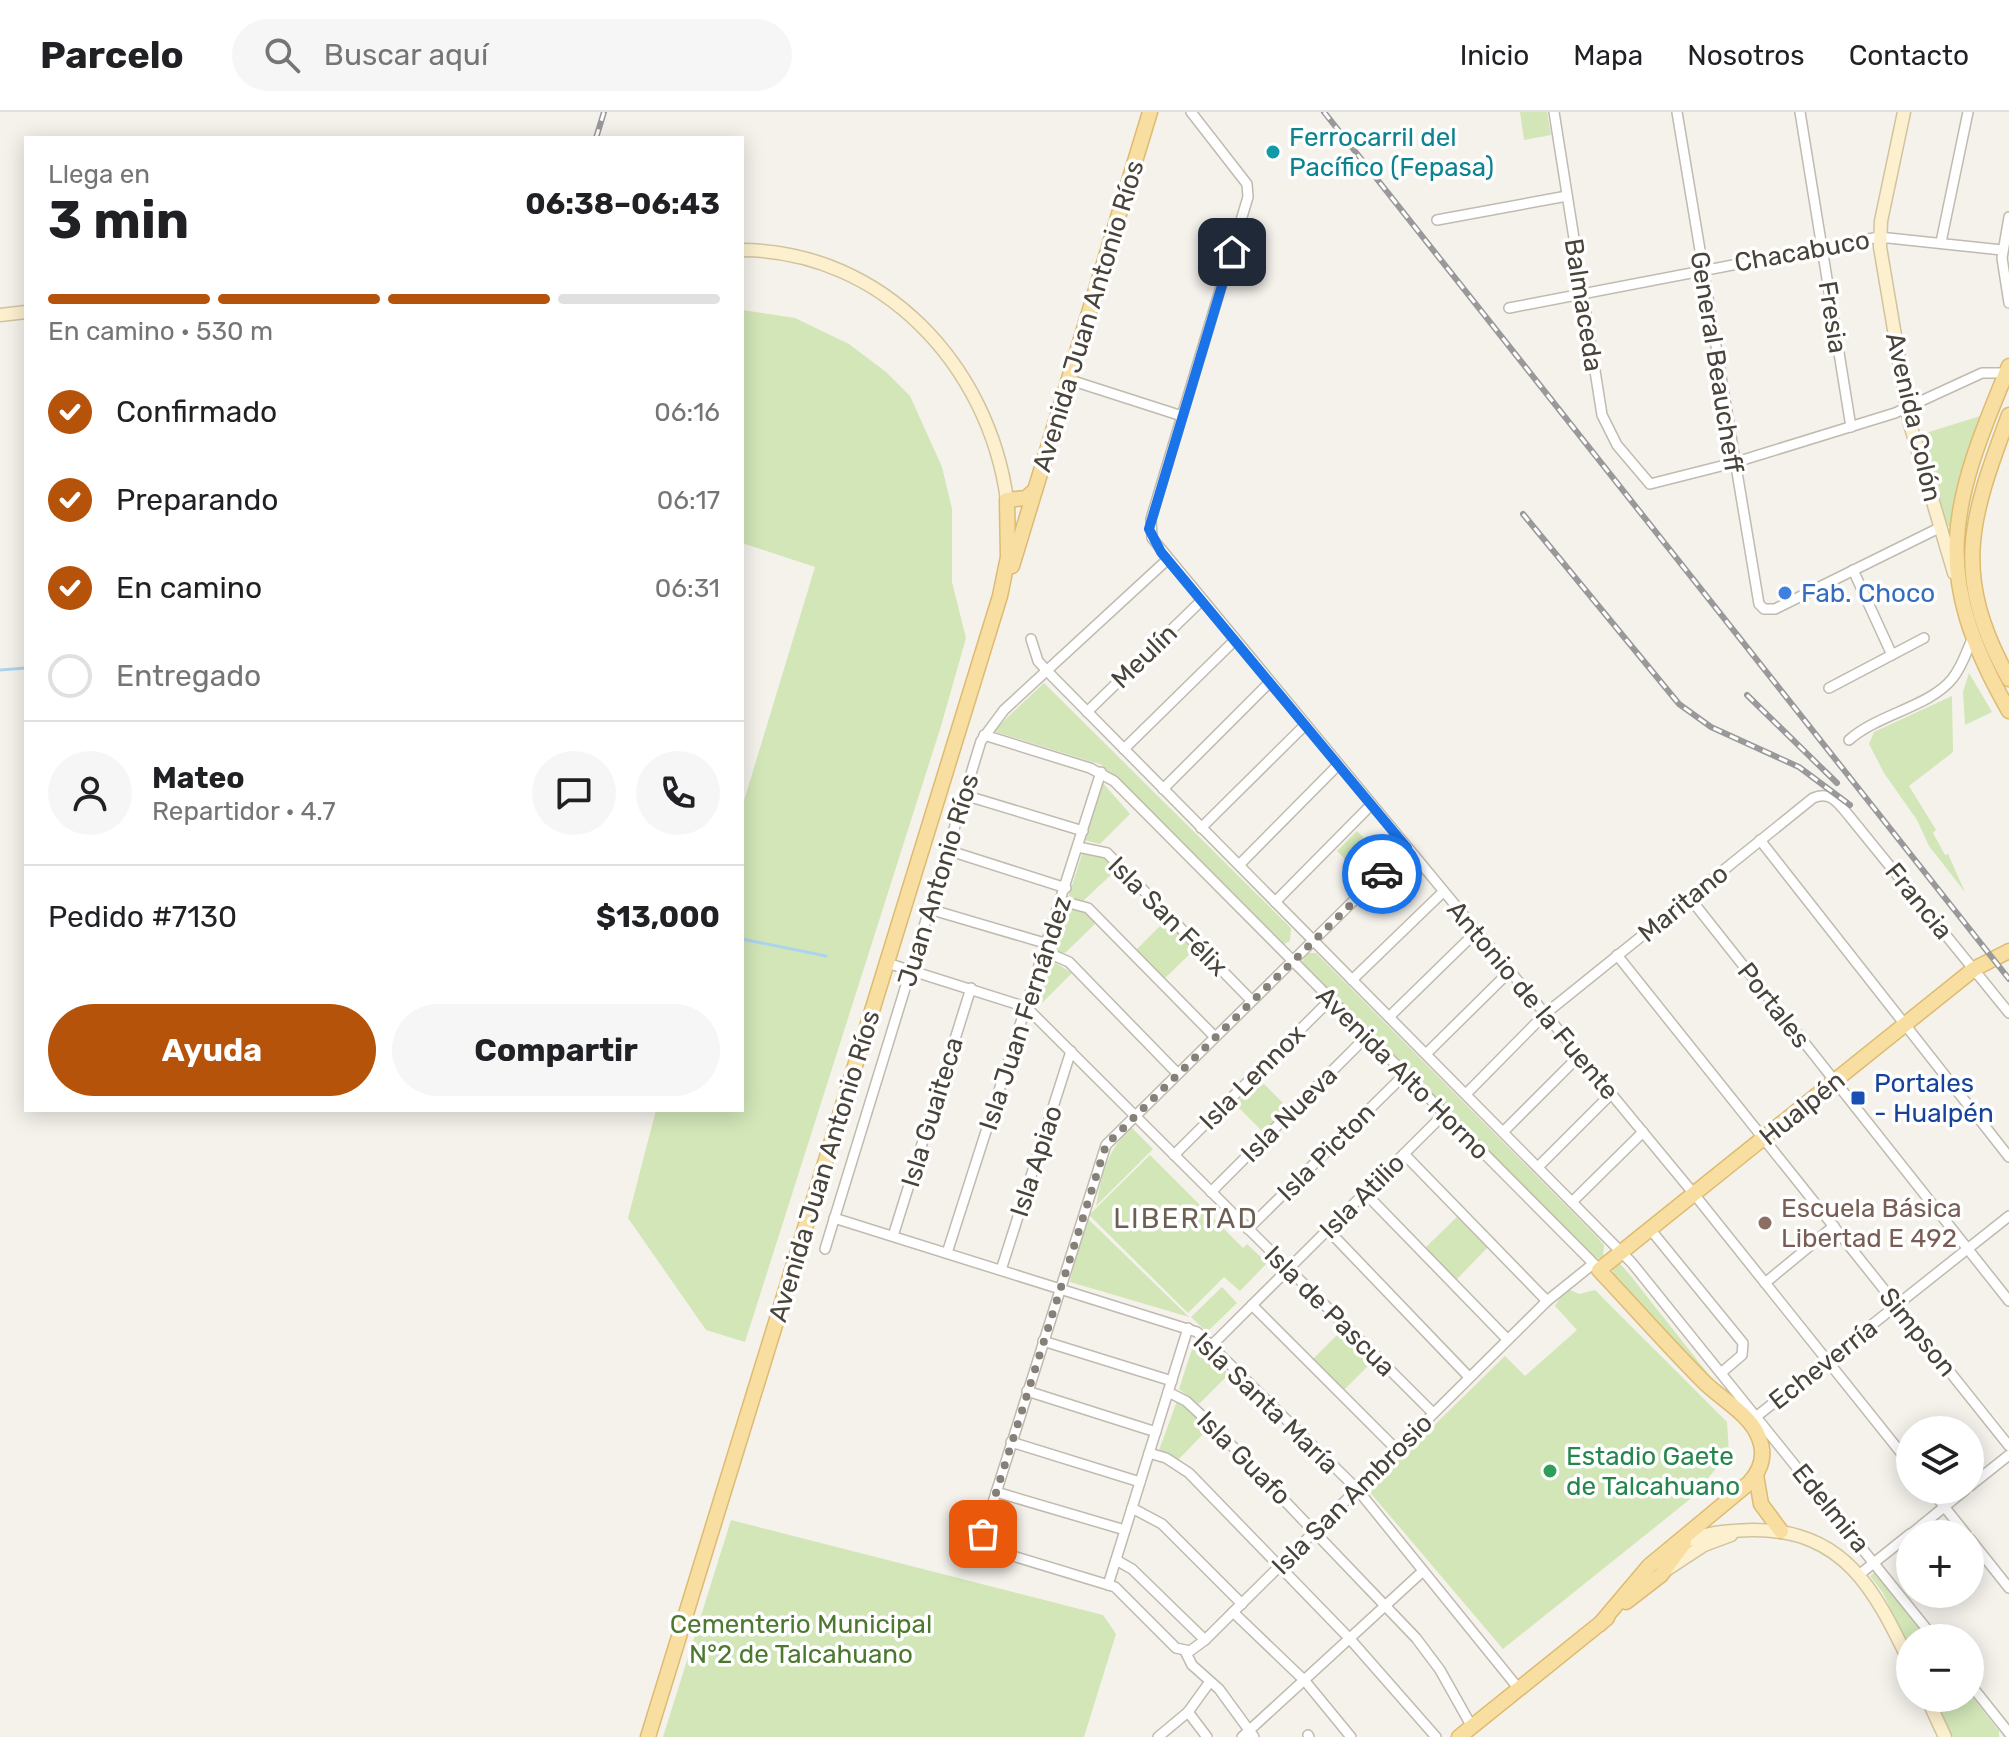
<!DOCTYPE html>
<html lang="es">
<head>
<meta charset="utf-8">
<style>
	body { margin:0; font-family:Rubik,sans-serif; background:#f6f6f6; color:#202124; height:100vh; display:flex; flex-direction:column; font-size:30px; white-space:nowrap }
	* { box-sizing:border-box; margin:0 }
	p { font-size:26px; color:#757577 }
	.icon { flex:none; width:44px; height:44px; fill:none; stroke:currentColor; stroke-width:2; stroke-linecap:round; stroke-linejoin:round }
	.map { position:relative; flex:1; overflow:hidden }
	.drawer { position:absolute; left:24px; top:24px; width:720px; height:976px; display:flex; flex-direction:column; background:#fff; border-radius:0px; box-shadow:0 4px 20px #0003 }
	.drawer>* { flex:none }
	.fabs { position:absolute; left:1896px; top:1304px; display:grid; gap:16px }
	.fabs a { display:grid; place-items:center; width:88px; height:88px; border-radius:50%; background:#fff; box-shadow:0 4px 20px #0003; font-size:40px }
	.pin { position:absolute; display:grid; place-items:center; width:68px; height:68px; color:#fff; margin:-34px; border-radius:16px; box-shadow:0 4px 12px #0006 }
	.courier { position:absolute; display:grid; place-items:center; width:80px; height:80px; margin:-40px; border:6px solid #1a73e8; border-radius:50%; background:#fff; color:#222; box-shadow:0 2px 10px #0007 }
	.overview em { font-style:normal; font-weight:700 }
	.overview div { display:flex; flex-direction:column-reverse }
	.overview { display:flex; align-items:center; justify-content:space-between; height:136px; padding:0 24px }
	h1 { font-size:52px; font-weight:700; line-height:60px }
	.bar { display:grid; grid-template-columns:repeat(4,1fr); gap:12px 8px; align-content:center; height:96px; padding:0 24px }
	.bar i { height:10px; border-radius:6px; background:#e0e0e0 }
	.bar .current { background:#b45309 }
	.bar p { grid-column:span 4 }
	.line { display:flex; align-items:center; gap:20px; padding:0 24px; border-top:2px solid #e0e0e0 }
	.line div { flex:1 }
	.round { display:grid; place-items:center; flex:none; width:84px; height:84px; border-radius:42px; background:#f6f6f6 }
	ol { padding:0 24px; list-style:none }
	li { display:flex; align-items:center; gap:24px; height:88px }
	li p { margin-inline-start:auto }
	li .icon { padding:8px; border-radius:50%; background:#b45309; color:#fff; stroke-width:4 }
	li:last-child { color:#757577 }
	li i { width:44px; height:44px; border:4px solid #e0e0e0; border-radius:50% }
	.button { display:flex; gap:16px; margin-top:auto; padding:16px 24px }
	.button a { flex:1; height:92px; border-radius:48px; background:#b45309; color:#fff; font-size:32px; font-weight:700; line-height:92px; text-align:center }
	.button a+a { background:#f6f6f6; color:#202124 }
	header { display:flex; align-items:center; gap:48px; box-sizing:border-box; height:112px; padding:0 40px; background:#fff; border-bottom:2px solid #e0e0e0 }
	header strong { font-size:38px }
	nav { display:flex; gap:44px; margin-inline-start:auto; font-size:28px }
	.search { width:560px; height:72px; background:#f6f6f6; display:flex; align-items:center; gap:20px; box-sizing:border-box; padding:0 28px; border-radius:44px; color:#757577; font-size:30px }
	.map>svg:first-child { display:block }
	.green { fill:#d2e6b8 }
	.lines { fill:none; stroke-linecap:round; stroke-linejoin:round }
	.stream { stroke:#add4ed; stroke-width:3 }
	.street-casing { stroke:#c0baaf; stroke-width:12 }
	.secondary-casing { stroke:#d1c39e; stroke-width:15 }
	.primary-casing { stroke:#ddbb71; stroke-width:17 }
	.street { stroke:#fff; stroke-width:9 }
	.secondary { stroke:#fcf0cf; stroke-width:12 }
	.primary { stroke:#f8dea1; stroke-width:14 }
	.rail-casing { stroke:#999; stroke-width:6 }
	.rail { stroke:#fff; stroke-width:3; stroke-dasharray:9; stroke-linecap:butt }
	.done { stroke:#858078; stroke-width:8; stroke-dasharray:0 14.4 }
	.route { stroke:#1a73e8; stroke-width:10 }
	.culture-dot { fill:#0f9aa8; stroke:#fff; stroke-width:3 }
	.shop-dot { fill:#3f7fe0; stroke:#fff; stroke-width:3 }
	.transit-dot { fill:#1a4fb4; stroke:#fff; stroke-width:3 }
	.education-dot { fill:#8d6e63; stroke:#fff; stroke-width:3 }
	.leisure-dot { fill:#2e9e5b; stroke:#fff; stroke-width:3 }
	.labels { text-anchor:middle; stroke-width:7; stroke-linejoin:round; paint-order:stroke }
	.culture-label { font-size:26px; fill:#0d838f; stroke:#fff; text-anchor:start }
	.street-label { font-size:26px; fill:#49433a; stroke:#fff }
	.shop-label { font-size:26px; fill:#366cbe; stroke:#fff; text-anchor:start }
	.transit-label { font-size:26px; fill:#164399; stroke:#fff; text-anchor:start }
	.education-label { font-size:26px; fill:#785e54; stroke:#fff; text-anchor:start }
	.leisure-label { font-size:26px; fill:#27864d; stroke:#fff; text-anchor:start }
	.park-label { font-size:26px; fill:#4c782f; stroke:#fff }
	.neighbourhood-label { font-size:28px; letter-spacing:2px; fill:#6b6051; stroke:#fff }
</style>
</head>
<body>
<header>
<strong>Parcelo</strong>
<div class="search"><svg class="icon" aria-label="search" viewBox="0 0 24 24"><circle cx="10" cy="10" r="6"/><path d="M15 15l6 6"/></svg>Buscar aquí</div>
<nav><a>Inicio</a><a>Mapa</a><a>Nosotros</a><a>Contacto</a></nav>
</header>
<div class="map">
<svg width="2009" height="1625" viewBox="0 0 2009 1625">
	<rect width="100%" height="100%" fill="#f5f2ec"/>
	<!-- green -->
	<g class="green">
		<path d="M1520,0H1547L1551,23L1524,28Z"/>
		<path d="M742,198L795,206L849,232L886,260L910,284L942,355L952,397V470L966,526L941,614L745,1230L706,1218L628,1106L656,998H742V695L815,455L742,431Z"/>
		<path d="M1987,302L1951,414H1946L1919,323Z"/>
		<path d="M1969,561L1992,600L1965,613L1963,580Z"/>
		<path d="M1044,571L1291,816L1290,829L1284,832L1275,828L1102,653L993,619Z"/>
		<path d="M1952,584L1953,640L1909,674L1936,718L1933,721L1945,743L1948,742L1965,780L1929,734L1917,708L1884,661L1869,632L1874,620Z"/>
		<path d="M1102,670L1130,702L1100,732L1084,728Z"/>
		<path d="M1357,719L1383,745L1363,765L1337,739Z"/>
		<path d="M1083,739L1104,746L1116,758L1083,789L1068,786Z"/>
		<path d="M1066,794L1084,799L1097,810L1065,841L1050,839Z"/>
		<path d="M1168,806L1196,836L1165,866L1136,838Z"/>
		<path d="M1307,841H1316L1597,1125L1604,1133L1603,1146L1594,1147L1301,852Z"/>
		<path d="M1049,847L1072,861L1038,895L1033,889Z"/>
		<path d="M1259,967L1287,995L1263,1020L1235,992Z"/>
		<path d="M1131,1015L1153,1037L1096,1094C1102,1061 1107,1039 1131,1015Z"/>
		<path d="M1150,1043L1243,1136L1247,1132L1267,1151L1240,1179L1224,1165L1188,1201L1089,1103Z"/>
		<path d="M1085,1104L1189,1205L1070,1170Z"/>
		<path d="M1458,1104L1488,1135L1456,1168L1425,1136Z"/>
		<path d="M1615,1146L1630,1163L1720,1277L1617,1170L1612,1157Z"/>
		<path d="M1222,1175L1237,1191L1207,1220L1191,1205Z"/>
		<path d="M1566,1176L1579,1182L1595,1178L1727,1310L1729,1340L1694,1384L1503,1537L1368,1378L1505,1244L1525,1264L1577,1218L1555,1194Z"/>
		<path d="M1344,1216L1375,1247L1344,1278L1313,1247Z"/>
		<path d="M1195,1228L1229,1262L1199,1292L1179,1277Z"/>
		<path d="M1177,1289L1208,1317L1177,1349L1158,1341Z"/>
		<path d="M731,1408L1103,1503L1116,1522L1084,1625H663Z"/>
		<path d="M1875,1460L1927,1526H1910V1538L1883,1481L1870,1464Z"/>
		<path d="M1970,1582L1999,1619V1625H1950L1932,1586H1970Z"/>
	</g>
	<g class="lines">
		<!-- stream -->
		<g class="stream">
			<path d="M0,558L26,556"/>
			<path d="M742,827L826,844"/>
		</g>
		<!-- street casing -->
		<g class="street-casing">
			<g id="street">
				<path d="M1191,0L1247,72L1248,85L1151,407L1152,426L1694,1082L1910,1352"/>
				<path d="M1554,0L1602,303L1617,333L1650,372L1733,351L1895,301L1982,261H2009"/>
				<path d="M1677,0L1759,492L1764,497H1775L1941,415"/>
				<path d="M1800,0L1851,315"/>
				<path d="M2009,105L2002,146L2009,191"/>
				<path d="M1437,108L1567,84"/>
				<path d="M1941,130L1968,0"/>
				<path d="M1509,196L1879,125L2002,138"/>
				<path d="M1067,267L1182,304"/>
				<path d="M1853,458L1892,543"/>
				<path d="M1031,527L1038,549L1048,560L1632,1151L1934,1526"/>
				<path d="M1829,576L1924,526"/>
				<path d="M1087,600L1202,488"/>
				<path d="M984,623L1090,656L1114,669L1595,1153"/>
				<path d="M1849,628C1878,602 1929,595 1952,567C1962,555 1966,541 1972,527"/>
				<path d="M1124,637L1235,528"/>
				<path d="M1163,677L1270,570"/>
				<path d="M964,683L1083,719"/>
				<path d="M1201,716L1305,613"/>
				<path d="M1760,728L2009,1045"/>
				<path d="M1078,735L1107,741L1251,888"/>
				<path d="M1407,736L1106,1033L983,1422L984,1431L990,1437L1115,1475L1176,1536L1190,1539L1205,1528L1547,1189L1593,1152"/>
				<path d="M947,738L1066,776"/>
				<path d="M1239,753L1338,653"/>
				<path d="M1689,785L2009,1189"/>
				<path d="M1062,789L1088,796L1214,924"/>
				<path d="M1275,790L1371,693"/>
				<path d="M929,797L1048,832"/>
				<path d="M1046,840L1069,850L1177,961"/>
				<path d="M1617,843L2009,1334"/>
				<path d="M887,851L1026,895L1433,1301"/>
				<path d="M1352,868L1443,780"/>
				<path d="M1389,905L1476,820"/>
				<path d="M1426,942L1509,860"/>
				<path d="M1466,982L1545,902L1813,686C1831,678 1839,692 1850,705L2009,901"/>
				<path d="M1503,1020L1579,944"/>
				<path d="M1404,1042L1547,1189"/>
				<path d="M1174,1043L1331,887"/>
				<path d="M1538,1055L1611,982"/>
				<path d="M1211,1080L1367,924"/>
				<path d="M1365,1081L1507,1227"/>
				<path d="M1572,1090L1643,1020"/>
				<path d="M834,1106L1197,1220L1357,1377L1519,1577"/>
				<path d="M1248,1117L1405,962"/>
				<path d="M1650,1117L1743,1231L1742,1243L1721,1261"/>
				<path d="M1328,1118L1469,1265"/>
				<path d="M893,1124L971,876"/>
				<path d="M825,1137L981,629L1004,598L1168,447"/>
				<path d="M947,1141L1101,660"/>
				<path d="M1001,1158L1071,939"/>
				<path d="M1765,1171L1834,1114"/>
				<path d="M1252,1193L1396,1337"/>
				<path d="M1043,1229L1172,1269"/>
				<path d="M1212,1233L1444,1002"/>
				<path d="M1027,1279L1156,1320"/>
				<path d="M1168,1280L1186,1289L1213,1314L1416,1526L1440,1558L1472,1615"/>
				<path d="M1752,1308L2009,1104"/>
				<path d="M1011,1330L1140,1370"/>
				<path d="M1149,1341L1166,1346L1189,1361L1350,1527L1436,1625"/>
				<path d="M1970,1374L2009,1343"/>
				<path d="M1931,1378L1966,1422"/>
				<path d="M996,1380L1125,1418"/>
				<path d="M1132,1396L1162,1412L1242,1492"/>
				<path d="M1911,1422L1965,1378"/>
				<path d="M1970,1427L2009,1476"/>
				<path d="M1116,1448L1132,1457L1205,1528"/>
				<path d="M1860,1462L1910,1422"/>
				<path d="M1108,1473L1188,1216"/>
				<path d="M1233,1500L1305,1569L1351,1625"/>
				<path d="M1185,1539L1192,1553L1219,1577L1254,1625"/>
				<path d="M1970,1572L2009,1621"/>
				<path d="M1188,1600L1207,1625"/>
				<path d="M1308,1623L1309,1625"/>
				<path d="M1158,1625L1188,1600L1209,1571"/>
				<path d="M1242,1625L1423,1459"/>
			</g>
		</g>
		<!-- secondary casing -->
		<g class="secondary-casing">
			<g id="secondary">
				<path d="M1904,0L1881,109L1880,135L1910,312L1954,461"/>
				<path d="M742,138C883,139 989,254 1007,388"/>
				<path d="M0,203L26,200"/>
				<path d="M1681,1432C1704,1420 1726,1419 1752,1418C1845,1417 1875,1479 1910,1551"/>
				<path d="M1666,1458L1704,1433L1731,1423"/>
				<path d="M1927,1586L1945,1625"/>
			</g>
		</g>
		<!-- primary casing -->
		<g class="primary-casing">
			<g id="primary">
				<path d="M2009,254C1950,395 1929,460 2009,599"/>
				<path d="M2009,303C1970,408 1951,462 2009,567"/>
				<path d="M1012,454L1150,0"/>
				<path d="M1756,1363L1761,1392L1781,1419"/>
				<path d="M1626,1490L1661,1463L1684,1431"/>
				<path d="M1600,1512L1649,1454L1749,1371C1761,1358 1766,1343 1759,1326C1751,1303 1721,1287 1704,1270C1668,1234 1634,1195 1599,1158L1974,857L2009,839"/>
				<path d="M648,1625L1000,484L1008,445L1007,388L1026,386L1035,378"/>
				<path d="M1459,1625L1607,1506"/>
			</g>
		</g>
		<!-- street -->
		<use href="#street" class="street"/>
		<!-- secondary -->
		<use href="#secondary" class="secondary"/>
		<!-- primary -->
		<use href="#primary" class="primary"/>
		<!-- rail casing -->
		<g class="rail-casing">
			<g id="rail">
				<path d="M1324,0L2009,867"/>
				<path d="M596,26L604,0"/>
				<path d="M1523,402L1679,592L1711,615L1799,655L1850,693"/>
				<path d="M1747,583L1837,671"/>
			</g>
		</g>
		<!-- rail -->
		<use href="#rail" class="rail"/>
	</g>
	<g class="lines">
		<!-- done -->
		<path class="done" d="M983,1422L1106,1033L1382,762"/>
		<!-- route -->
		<path class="route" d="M1232,140L1149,417L1161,440L1407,736L1382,762"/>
	</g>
	<!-- markers -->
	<circle class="culture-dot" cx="1273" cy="40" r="8"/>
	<circle class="shop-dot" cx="1785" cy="481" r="8"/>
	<rect class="transit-dot" x="1850" y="978" width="16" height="16" rx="4"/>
	<circle class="education-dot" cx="1765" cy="1111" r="8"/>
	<circle class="leisure-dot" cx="1550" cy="1359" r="8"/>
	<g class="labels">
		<!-- culture labels -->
		<g class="culture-label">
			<text x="1289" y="34">Ferrocarril del<tspan x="1289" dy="30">Pacífico (Fepasa)</tspan></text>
		</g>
		<!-- street labels -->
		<g class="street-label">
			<text transform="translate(1802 139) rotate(-10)" y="9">Chacabuco</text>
			<text transform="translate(1584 193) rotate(81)" y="9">Balmaceda</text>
			<text transform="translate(1088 204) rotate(-73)" y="9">Avenida Juan Antonio Ríos</text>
			<text transform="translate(1833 205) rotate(81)" y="9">Fresia</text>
			<text transform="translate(1717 250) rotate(81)" y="9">General Beaucheff</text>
			<text transform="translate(1914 305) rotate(77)" y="9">Avenida Colón</text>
			<text transform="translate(1144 544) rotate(-44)" y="9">Meulín</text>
			<text transform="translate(938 768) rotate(-73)" y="9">Juan Antonio Ríos</text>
			<text transform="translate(1919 789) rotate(51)" y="9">Francia</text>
			<text transform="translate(1683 791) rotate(-39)" y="9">Maritano</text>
			<text transform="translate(1168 804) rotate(45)" y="9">Isla San Félix</text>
			<text transform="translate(1533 888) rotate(50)" y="9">Antonio de la Fuente</text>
			<text transform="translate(1774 893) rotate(52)" y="9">Portales</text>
			<text transform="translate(1025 901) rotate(-72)" y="9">Isla Juan Fernández</text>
			<text transform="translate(1403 961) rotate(45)" y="9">Avenida Alto Horno</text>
			<text transform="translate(1252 965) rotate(-45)" y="9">Isla Lennox</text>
			<text transform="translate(1802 996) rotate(-39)" y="9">Hualpén</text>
			<text transform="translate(932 1000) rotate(-73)" y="9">Isla Guaiteca</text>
			<text transform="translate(1289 1002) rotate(-45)" y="9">Isla Nueva</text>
			<text transform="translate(1326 1040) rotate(-45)" y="9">Isla Picton</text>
			<text transform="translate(1036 1049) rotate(-72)" y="9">Isla Apiao</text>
			<text transform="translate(824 1054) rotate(-73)" y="9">Avenida Juan Antonio Ríos</text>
			<text transform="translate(1362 1084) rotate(-45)" y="9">Isla Atilio</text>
			<text transform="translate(1330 1199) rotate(45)" y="9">Isla de Pascua</text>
			<text transform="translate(1918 1220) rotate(51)" y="9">Simpson</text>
			<text transform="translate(1823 1252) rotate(-38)" y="9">Echeverría</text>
			<text transform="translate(1266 1291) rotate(44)" y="9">Isla Santa María</text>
			<text transform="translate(1244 1346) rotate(45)" y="9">Isla Guafo</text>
			<text transform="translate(1352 1382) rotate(-45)" y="9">Isla San Ambrosio</text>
			<text transform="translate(1831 1396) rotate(51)" y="9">Edelmira</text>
		</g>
		<!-- shop labels -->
		<g class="shop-label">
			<text x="1801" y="490">Fab. Choco</text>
		</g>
		<!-- transit labels -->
		<g class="transit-label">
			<text x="1874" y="980">Portales<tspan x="1874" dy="30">- Hualpén</tspan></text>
		</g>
		<!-- education labels -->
		<g class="education-label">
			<text x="1781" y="1105">Escuela Básica<tspan x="1781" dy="30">Libertad E 492</tspan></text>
		</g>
		<!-- leisure labels -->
		<g class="leisure-label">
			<text x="1566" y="1353">Estadio Gaete<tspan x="1566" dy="30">de Talcahuano</tspan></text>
		</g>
		<!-- park labels -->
		<g class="park-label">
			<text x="801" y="1521">Cementerio Municipal<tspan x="801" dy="30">N°2 de Talcahuano</tspan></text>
		</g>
		<!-- neighbourhood labels -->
		<g class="neighbourhood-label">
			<text x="1186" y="1116">LIBERTAD</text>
		</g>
	</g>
</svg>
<div class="fabs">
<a><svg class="icon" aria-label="layers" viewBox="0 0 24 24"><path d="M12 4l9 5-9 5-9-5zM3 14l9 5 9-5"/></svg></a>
<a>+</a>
<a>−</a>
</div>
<div class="pin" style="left:983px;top:1422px;background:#ea580c"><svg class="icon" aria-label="bag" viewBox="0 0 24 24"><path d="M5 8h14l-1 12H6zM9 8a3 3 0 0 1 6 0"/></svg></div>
<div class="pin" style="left:1232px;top:140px;background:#1f2937"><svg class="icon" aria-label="home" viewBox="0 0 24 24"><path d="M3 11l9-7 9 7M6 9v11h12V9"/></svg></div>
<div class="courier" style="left:1382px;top:762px"><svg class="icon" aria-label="car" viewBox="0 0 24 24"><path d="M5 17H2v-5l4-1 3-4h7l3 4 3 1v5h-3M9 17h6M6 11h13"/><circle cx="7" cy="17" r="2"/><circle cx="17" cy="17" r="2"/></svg></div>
<section class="drawer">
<div class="overview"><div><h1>3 min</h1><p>Llega en</p></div><em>06:38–06:43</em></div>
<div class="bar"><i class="current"></i><i class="current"></i><i class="current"></i><i></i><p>En camino · 530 m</p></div>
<ol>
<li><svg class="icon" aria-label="check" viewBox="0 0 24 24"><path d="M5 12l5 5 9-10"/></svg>Confirmado<p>06:16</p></li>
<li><svg class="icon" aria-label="check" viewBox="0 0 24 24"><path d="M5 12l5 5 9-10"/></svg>Preparando<p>06:17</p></li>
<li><svg class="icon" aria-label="check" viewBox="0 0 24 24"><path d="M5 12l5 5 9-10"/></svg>En camino<p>06:31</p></li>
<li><i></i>Entregado</li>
</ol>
<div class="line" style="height:144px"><a class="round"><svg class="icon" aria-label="person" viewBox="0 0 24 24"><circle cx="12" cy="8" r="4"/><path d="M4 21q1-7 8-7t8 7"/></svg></a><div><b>Mateo</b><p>Repartidor · 4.7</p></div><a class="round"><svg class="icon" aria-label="chat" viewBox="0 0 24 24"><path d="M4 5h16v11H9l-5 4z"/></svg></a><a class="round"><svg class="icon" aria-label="phone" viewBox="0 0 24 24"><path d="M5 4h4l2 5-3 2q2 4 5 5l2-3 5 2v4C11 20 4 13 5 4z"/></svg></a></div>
<div class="line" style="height:104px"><div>Pedido #7130</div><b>$13,000</b></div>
<div class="button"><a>Ayuda</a><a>Compartir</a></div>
</section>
</div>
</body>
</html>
